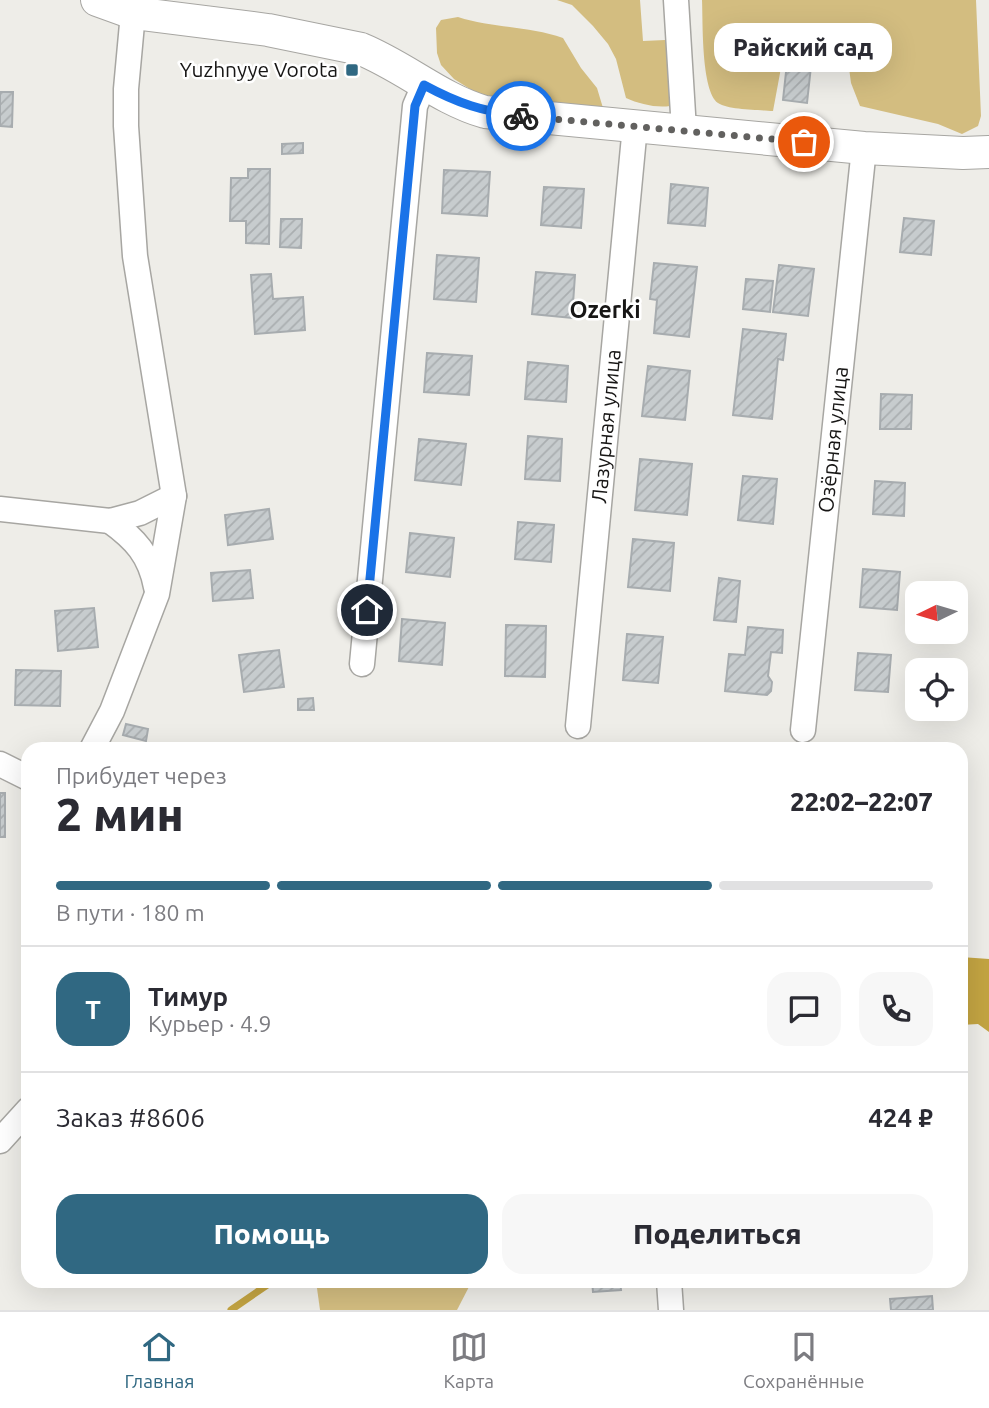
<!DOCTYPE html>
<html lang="ru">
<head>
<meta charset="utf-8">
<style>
	body { margin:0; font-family:Ubuntu,sans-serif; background:#f7f7f7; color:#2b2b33; height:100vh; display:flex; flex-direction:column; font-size:26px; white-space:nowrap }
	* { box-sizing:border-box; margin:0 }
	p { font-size:23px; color:#7c7c81 }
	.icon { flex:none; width:38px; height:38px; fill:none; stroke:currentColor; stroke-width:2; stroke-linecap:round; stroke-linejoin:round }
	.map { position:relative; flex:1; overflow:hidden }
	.side { position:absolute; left:21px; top:742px; width:947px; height:546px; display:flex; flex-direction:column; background:#fff; border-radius:21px; box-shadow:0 7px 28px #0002 }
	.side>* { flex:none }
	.needle { width:46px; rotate:265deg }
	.buttons { position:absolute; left:905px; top:581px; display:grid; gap:14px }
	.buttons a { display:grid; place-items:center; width:63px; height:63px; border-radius:14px; background:#fff; box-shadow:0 7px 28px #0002; font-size:35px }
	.pin { position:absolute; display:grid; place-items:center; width:60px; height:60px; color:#fff; margin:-30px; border:4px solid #fff; border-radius:50%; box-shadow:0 2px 7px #0007 }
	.courier { position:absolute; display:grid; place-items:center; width:70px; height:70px; margin:-35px; border:5px solid #1a73e8; border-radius:50%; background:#fff; color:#222; box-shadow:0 2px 9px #0007 }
	.bubble { position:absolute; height:49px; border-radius:21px; background:#fff; box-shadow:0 7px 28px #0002; font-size:23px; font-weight:800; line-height:49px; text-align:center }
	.head em { font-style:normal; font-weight:800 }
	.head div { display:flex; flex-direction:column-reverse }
	.head { display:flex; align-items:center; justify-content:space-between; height:119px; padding:0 35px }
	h1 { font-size:46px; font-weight:800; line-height:52px }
	.bar { display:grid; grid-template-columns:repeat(4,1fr); gap:10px 7px; align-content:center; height:84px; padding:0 35px }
	.bar i { height:9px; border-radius:5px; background:#e1e1e2 }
	.bar .on { background:#306882 }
	.bar p { grid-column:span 4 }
	.line { display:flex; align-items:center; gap:18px; padding:0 35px; border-top:2px solid #e1e1e2 }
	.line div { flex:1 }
	.round { display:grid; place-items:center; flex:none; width:74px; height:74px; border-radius:21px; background:#f7f7f7 }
	.action { display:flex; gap:14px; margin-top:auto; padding:14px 35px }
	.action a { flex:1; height:80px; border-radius:21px; background:#306882; color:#fff; font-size:28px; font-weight:800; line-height:80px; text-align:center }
	.action a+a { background:#f7f7f7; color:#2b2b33 }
	.tab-bar { display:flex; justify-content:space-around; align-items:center; height:98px; border-top:2px solid #e1e1e2; background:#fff; font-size:19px; color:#7c7c81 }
	.tab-bar a { display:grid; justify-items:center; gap:4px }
	.tab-bar .on { color:#306882 }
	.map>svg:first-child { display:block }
	.green { fill:#d3bd80 }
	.water { fill:#c3a442 }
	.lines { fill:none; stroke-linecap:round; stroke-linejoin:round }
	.stream { stroke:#c3a442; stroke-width:7 }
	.building { fill:url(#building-hatch); stroke:#a7acaf; stroke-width:2 }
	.minor-casing { stroke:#a7a6a2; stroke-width:27 }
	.tertiary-casing { stroke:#a7a6a2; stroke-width:34 }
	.minor { stroke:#fff; stroke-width:24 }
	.tertiary { stroke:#fff; stroke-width:32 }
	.done { stroke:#62615f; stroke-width:7; stroke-dasharray:0 12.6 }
	.route { stroke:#1a73e8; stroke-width:9 }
	.poi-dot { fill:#306882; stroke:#fff; stroke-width:2.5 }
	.labels { text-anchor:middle; stroke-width:5; stroke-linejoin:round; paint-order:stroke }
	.poi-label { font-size:21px; fill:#171615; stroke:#fff; text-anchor:end }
	.street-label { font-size:21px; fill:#171615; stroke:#fff }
	.neighbourhood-label { font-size:23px; font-weight:bold; fill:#171615; stroke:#fff }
</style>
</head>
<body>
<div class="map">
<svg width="989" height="1310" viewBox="0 0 989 1310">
	<defs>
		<pattern id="building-hatch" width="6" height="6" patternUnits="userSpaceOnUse" patternTransform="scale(1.75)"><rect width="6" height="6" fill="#c7ccce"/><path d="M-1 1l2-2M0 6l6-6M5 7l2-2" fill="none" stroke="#aaaeb0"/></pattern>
	</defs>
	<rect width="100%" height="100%" fill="#eeede8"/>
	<!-- green -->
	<g class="green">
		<path d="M557,0H640L643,41L665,40L667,33L674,98L670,106C656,108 639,104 626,98L616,59L608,44L593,26L572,5Z"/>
		<path d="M702,0H976L981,116L978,126L962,134L938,124L860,106L851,83L847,53L783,57L773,111C759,110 729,110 718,103C701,91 703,21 702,0Z"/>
		<path d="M458,17C492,28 529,26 563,38L581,68L597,88L603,108L586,110L478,94L454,79L441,65L437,53L436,28L441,20Z"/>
		<path d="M316,1281H472L457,1310H320Z"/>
	</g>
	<!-- water -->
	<path class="water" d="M961,957L989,959V1032L978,1024L961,1025Z"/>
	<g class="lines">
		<!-- stream -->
		<path class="stream" d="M231,1310L273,1281"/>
	</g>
	<!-- building -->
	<g class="building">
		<path d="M787,63L811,66L807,103L783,100Z"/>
		<path d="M0,92H13L12,127L0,126Z"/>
		<path d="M303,143V153L282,154V144Z"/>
		<path d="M248,169H270L269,244L246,243V221H230L231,178H248Z"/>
		<path d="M444,170L490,172L487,216L442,213Z"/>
		<path d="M671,184L708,188L705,226L668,223Z"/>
		<path d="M544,187L584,189L581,228L541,225Z"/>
		<path d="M904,218L934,221L931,255L900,252Z"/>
		<path d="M281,219H302L301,248L280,247Z"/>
		<path d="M437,255L479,258L476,302L434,299Z"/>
		<path d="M654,263L697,267L689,337L654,333L657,300L650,299Z"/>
		<path d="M779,265L814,269L808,316L773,312Z"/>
		<path d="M536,272L575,275L572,318L532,314Z"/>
		<path d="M271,274L273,299L303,297L305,330L255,334L251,275Z"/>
		<path d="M746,279L773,281L770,312L743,309Z"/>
		<path d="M743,329L786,334L783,360L778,359L772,419L733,415Z"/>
		<path d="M427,353L472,356L469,395L424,392Z"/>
		<path d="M528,362L568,366L566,402L525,399Z"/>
		<path d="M648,366L690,371L685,420L642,416Z"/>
		<path d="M881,394L912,395L911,429H880Z"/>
		<path d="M528,436L562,439L560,481L525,479Z"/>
		<path d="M419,439L466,444L461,485L415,480Z"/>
		<path d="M640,459L692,464L687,515L635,510Z"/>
		<path d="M743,476L777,479L773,524L738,520Z"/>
		<path d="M875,481L905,483L904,516L873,514Z"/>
		<path d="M269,509L273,539L228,545L225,515Z"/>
		<path d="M518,522L554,525L551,562L515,559Z"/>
		<path d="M410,533L454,538L450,577L406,572Z"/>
		<path d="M633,539L674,543L670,591L628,587Z"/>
		<path d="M863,569L900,572L897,610L860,607Z"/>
		<path d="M250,570L253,598L213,601L211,573Z"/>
		<path d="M719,578L740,581L736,622L714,620Z"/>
		<path d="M94,608L98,647L58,651L55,611Z"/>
		<path d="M402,619L445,623L442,665L399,661Z"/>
		<path d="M506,625L546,626L545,677L505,676Z"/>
		<path d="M748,627L783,630L782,653L771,652L768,676L772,682L771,691L767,695L725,691L729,654L745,655Z"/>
		<path d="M627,634L663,637L658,683L623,680Z"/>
		<path d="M279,650L284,687L244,692L239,655Z"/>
		<path d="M858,653L891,655L888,692L855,690Z"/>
		<path d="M16,670L61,671L60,706L15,705Z"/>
		<path d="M313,698L314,710H298V699Z"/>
		<path d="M126,724L148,729L146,741L123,735Z"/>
		<rect x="0" y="793" width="5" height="44"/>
		<rect x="22" y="1176" width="6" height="47"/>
		<path d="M592,1281H620L621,1290L593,1292Z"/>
		<path d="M932,1296L933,1310H891L890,1299Z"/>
	</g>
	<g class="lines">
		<!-- minor casing -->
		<g class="minor-casing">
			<g id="minor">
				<path d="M676,0L684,130"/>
				<path d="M0,509L110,521L140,513L174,496"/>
				<path d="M110,521C135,539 150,555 156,587"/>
				<path d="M362,664L415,106L424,85"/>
				<path id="s1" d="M578,726L635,126"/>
				<path id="s2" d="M803,730L864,148"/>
				<path d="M92,749L112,711L157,594L174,496L135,256L126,126V89L133,13"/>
				<path d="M0,764L28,778"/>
				<path d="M0,1141L28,1110"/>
				<path d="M669,1281L671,1310"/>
			</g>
		</g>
		<!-- tertiary casing -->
		<g class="tertiary-casing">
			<path id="tertiary" d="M97,0L133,13L268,30L361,49C405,67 440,99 485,112L864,148L963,153L989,152"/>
		</g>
		<!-- minor -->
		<use href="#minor" class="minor"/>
		<!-- tertiary -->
		<use href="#tertiary" class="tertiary"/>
	</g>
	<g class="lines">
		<!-- done -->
		<path class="done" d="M521,116L804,142"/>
		<!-- route -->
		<path class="route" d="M367,610L415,106L424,85C459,104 482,111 521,116"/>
	</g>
	<!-- markers -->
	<rect class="poi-dot" x="345" y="63" width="14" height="14" rx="3.5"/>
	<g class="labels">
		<!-- poi labels -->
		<g class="poi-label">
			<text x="338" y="77">Yuzhnyye Vorota</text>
		</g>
		<!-- street labels -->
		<g class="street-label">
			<text dy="7" stroke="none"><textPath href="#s1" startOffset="301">Лазурная улица</textPath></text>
			<text dy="7" stroke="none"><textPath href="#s2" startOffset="292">Озёрная улица</textPath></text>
		</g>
		<!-- neighbourhood labels -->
		<g class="neighbourhood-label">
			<text x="605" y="318">Ozerki</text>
		</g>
	</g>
</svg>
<div class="buttons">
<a><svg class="needle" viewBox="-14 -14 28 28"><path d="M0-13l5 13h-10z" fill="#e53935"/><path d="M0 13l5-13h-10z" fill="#7c7c81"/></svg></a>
<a><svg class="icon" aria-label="locate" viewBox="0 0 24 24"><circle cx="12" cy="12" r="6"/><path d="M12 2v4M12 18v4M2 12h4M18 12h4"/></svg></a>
</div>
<div class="pin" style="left:804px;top:142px;background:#ea580c"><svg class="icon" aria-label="bag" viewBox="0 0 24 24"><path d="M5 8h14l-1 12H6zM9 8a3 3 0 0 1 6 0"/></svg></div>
<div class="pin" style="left:367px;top:610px;background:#1f2937"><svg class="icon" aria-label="home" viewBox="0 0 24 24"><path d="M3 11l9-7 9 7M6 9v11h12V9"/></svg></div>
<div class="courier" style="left:521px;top:116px"><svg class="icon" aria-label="bike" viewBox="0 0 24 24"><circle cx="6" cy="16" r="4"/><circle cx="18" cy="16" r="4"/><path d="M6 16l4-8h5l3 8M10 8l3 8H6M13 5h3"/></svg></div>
<div class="bubble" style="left:714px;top:23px;width:178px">Райский сад</div>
<section class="side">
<div class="head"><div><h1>2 мин</h1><p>Прибудет через</p></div><em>22:02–22:07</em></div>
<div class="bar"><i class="on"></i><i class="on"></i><i class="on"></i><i></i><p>В пути · 180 m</p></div>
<div class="line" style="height:126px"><b class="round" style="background:#306882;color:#fff">Т</b><div><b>Тимур</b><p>Курьер · 4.9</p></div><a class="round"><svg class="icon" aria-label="chat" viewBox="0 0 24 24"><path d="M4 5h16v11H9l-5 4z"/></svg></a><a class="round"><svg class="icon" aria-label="phone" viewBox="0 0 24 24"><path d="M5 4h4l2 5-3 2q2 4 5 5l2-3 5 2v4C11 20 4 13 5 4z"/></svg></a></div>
<div class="line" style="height:91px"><div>Заказ #8606</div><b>424 ₽</b></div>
<div class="action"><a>Помощь</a><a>Поделиться</a></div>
</section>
</div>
<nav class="tab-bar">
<a class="on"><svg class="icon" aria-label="home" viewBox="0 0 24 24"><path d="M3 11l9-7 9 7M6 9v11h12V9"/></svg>Главная</a>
<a><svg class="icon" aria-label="map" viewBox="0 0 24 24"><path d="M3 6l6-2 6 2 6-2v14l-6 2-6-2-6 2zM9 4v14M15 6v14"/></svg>Карта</a>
<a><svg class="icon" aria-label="saved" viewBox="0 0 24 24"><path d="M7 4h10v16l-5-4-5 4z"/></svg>Сохранённые</a>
</nav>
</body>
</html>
